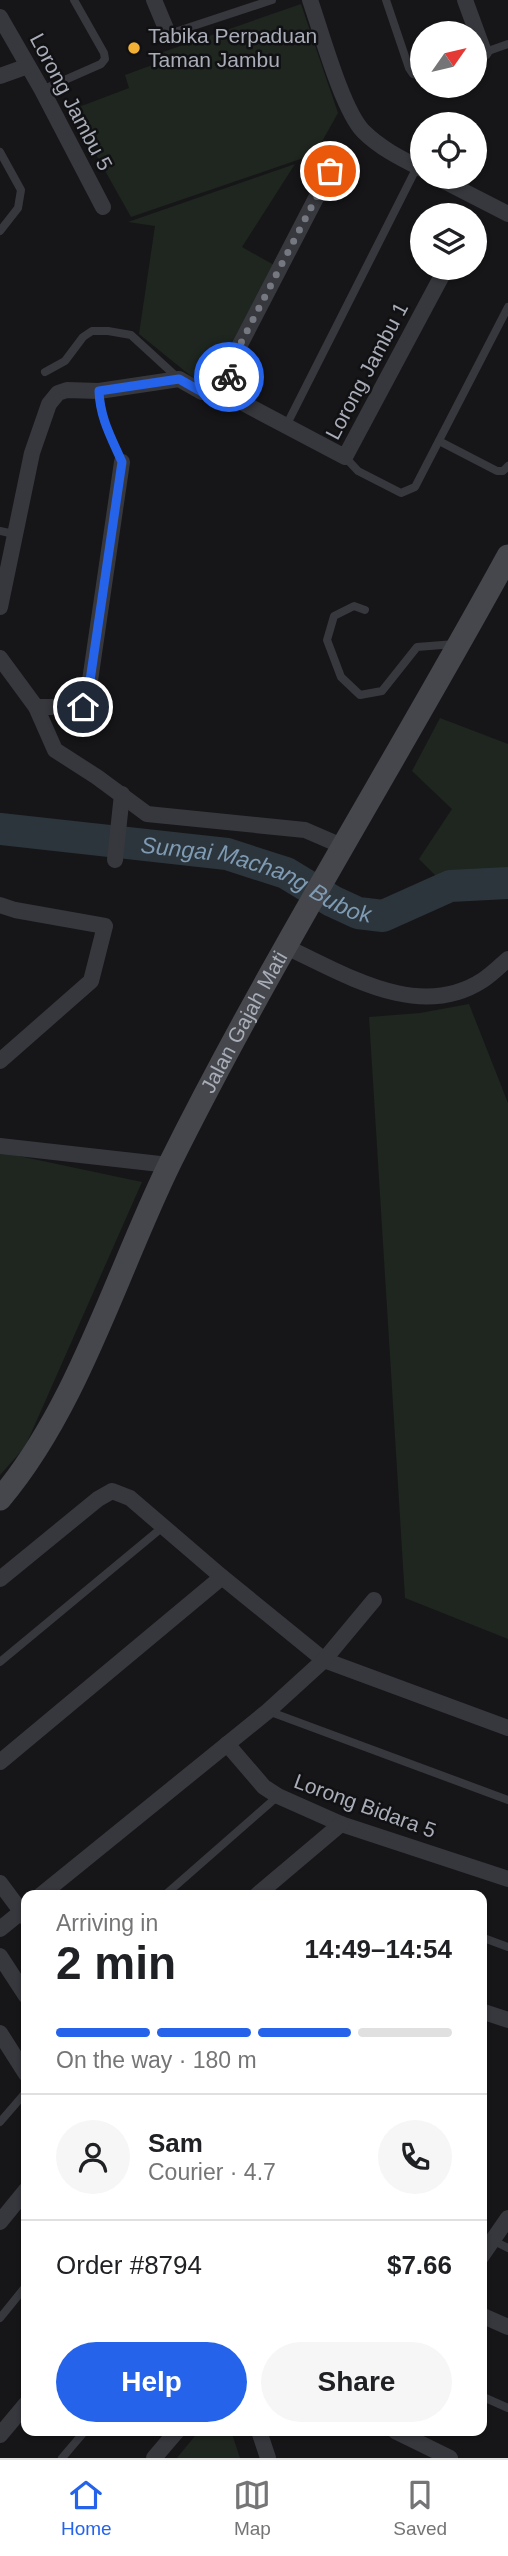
<!DOCTYPE html>
<html lang="en">
<head>
<meta charset="utf-8">
<style>
	body { margin:0; font-family:Helvetica,sans-serif; background:#f6f6f6; color:#202124; height:100vh; display:flex; flex-direction:column; font-size:26px; white-space:nowrap }
	* { box-sizing:border-box; margin:0 }
	p { font-size:23px; color:#757577 }
	.icon { flex:none; width:38px; height:38px; fill:none; stroke:currentColor; stroke-width:2; stroke-linecap:round; stroke-linejoin:round }
	.map { position:relative; flex:1; overflow:hidden }
	.panel { position:absolute; left:21px; top:1890px; width:466px; height:546px; display:flex; flex-direction:column; background:#fff; border-radius:14px; box-shadow:0 2px 5px #0004 }
	.panel>* { flex:none }
	.needle { width:46px; rotate:56deg }
	.buttons { position:absolute; left:410px; top:21px; display:grid; gap:14px }
	.buttons a { display:grid; place-items:center; width:77px; height:77px; border-radius:50%; background:#fff; box-shadow:0 2px 5px #0004; font-size:35px }
	.pin { position:absolute; display:grid; place-items:center; width:60px; height:60px; color:#fff; margin:-30px; border:4px solid #fff; border-radius:50%; box-shadow:0 2px 7px #0007 }
	.courier { position:absolute; display:grid; place-items:center; width:70px; height:70px; margin:-35px; border:5px solid #2563eb; border-radius:50%; background:#fff; color:#222; box-shadow:0 2px 9px #0007 }
	.headline em { font-style:normal; font-weight:600 }
	.headline div { display:flex; flex-direction:column-reverse }
	.headline { display:flex; align-items:center; justify-content:space-between; height:119px; padding:0 35px }
	h1 { font-size:46px; font-weight:600; line-height:52px }
	.bar { display:grid; grid-template-columns:repeat(4,1fr); gap:10px 7px; align-content:center; height:84px; padding:0 35px }
	.bar i { height:9px; border-radius:5px; background:#e0e0e0 }
	.bar .on { background:#2563eb }
	.bar p { grid-column:span 4 }
	.line { display:flex; align-items:center; gap:18px; padding:0 35px; border-top:2px solid #e0e0e0 }
	.line div { flex:1 }
	.round { display:grid; place-items:center; flex:none; width:74px; height:74px; border-radius:37px; background:#f6f6f6 }
	.cta { display:flex; gap:14px; margin-top:auto; padding:14px 35px }
	.cta a { flex:1; height:80px; border-radius:42px; background:#2563eb; color:#fff; font-size:28px; font-weight:600; line-height:80px; text-align:center }
	.cta a+a { background:#f6f6f6; color:#202124 }
	.dock { display:flex; justify-content:space-around; align-items:center; height:98px; border-top:2px solid #e0e0e0; background:#fff; font-size:19px; color:#757577 }
	.dock a { display:grid; justify-items:center; gap:4px }
	.dock .on { color:#2563eb }
	.map>svg:first-child { display:block }
	.green { fill:#1e261f }
	.lines { fill:none; stroke-linecap:round; stroke-linejoin:round }
	.river { stroke:#2c353c; stroke-width:32 }
	.service { stroke:#37383d; stroke-width:8 }
	.minor { stroke:#37383d; stroke-width:16 }
	.secondary { stroke:#45474d; stroke-width:23 }
	.done { stroke:#757880; stroke-width:7; stroke-dasharray:0 12.6 }
	.route { stroke:#2563eb; stroke-width:9 }
	.poi-dot { fill:#f2b134; stroke:#111113; stroke-width:2.5 }
	.labels { text-anchor:middle; stroke-width:5; stroke-linejoin:round; paint-order:stroke }
	.poi-label { font-size:21px; fill:#a8adb8; stroke:#111113; text-anchor:start }
	.street-label { font-size:21px; fill:#a8adb8; stroke:#111113 }
	.water-label { font-size:23px; font-style:italic; fill:#7f9bb3; stroke:#111113 }
</style>
</head>
<body>
<div class="map">
<svg width="508" height="2458" viewBox="0 0 508 2458">
	<rect width="100%" height="100%" fill="#161618"/>
	<!-- green -->
	<g class="green">
		<path d="M301,4L338,113L315,154L131,217L71,110L129,88L125,75L166,60L163,52Z"/>
		<path d="M295,164L242,247L274,265L207,389L139,334L155,226L128,222Z"/>
		<path d="M440,718L508,744V872L439,879L419,859L452,809L412,771Z"/>
		<path d="M469,1004L508,1103V1639L405,1598L369,1017L420,1013Z"/>
		<path d="M0,1152L142,1182L25,1447L0,1475Z"/>
		<path d="M199,2431H231L240,2458H177Z"/>
	</g>
	<g class="lines">
		<!-- river -->
		<path class="river" id="s1" d="M0,829L227,854L286,873L332,901L358,913L383,916L450,886L508,883"/>
		<!-- service -->
		<g class="service">
			<path d="M386,0L409,68L413,74L422,76"/>
			<path d="M167,31L175,32L272,0"/>
			<path d="M474,56L508,44"/>
			<path d="M42,90L101,64L105,59L104,53L74,0"/>
			<path d="M0,152L21,190L18,208L0,231"/>
			<path d="M330,171L353,179"/>
			<path d="M45,372L65,361L83,337L92,331H108L131,335L179,379"/>
			<path d="M99,391C100,418 111,437 122,462"/>
			<path d="M286,426L417,167"/>
			<path d="M439,441L497,471H503L508,466"/>
			<path d="M345,457L358,471L401,493L415,487L508,307"/>
			<path d="M0,531L14,534"/>
			<path d="M365,610L354,606L334,616L327,640L341,677L360,695L382,691L417,647L455,644"/>
			<path d="M0,1662L164,1526"/>
			<path d="M268,1711L508,1800"/>
			<path d="M165,1895L278,1796"/>
			<path d="M481,1937L508,1947"/>
			<path d="M0,2122L26,2092"/>
			<path d="M492,2240L508,2248"/>
			<path d="M0,2318L26,2286"/>
			<path d="M481,2396L508,2408"/>
			<path d="M62,2458L85,2431"/>
		</g>
		<!-- minor -->
		<g class="minor">
			<path d="M154,0L167,31"/>
			<path d="M310,0C321,31 342,109 363,131C380,148 400,158 422,169"/>
			<path d="M465,0L484,52"/>
			<path d="M0,17L42,90L103,207"/>
			<path d="M0,76L28,66"/>
			<path d="M330,171L231,362L228,375L230,386L243,403L345,457L446,268"/>
			<path d="M436,177L508,214"/>
			<path d="M0,607L32,453L49,404L58,393L67,390L99,391L179,379L202,392L230,386"/>
			<path d="M0,658L36,707L55,750L97,777L147,814L305,830L342,846"/>
			<path d="M36,707H83L87,701L122,462"/>
			<path d="M115,860L122,794"/>
			<path d="M0,905L15,910L105,926L91,981L0,1061"/>
			<path d="M286,947C345,974 419,1022 483,980C492,974 500,966 508,959"/>
			<path d="M0,1146L169,1165"/>
			<path d="M0,1579L98,1499L112,1491L130,1498L222,1577L324,1660L508,1728"/>
			<path d="M227,1744L264,1787L278,1796L341,1824L508,1879"/>
			<path d="M0,1762L222,1577"/>
			<path d="M0,1883L26,1918"/>
			<path d="M41,1895L268,1711L324,1660L374,1600"/>
			<path d="M257,1895L341,1824"/>
			<path d="M0,1929L26,1908"/>
			<path d="M0,1956L26,1996"/>
			<path d="M481,2011L508,2020"/>
			<path d="M0,2033L26,2074"/>
			<path d="M0,2222L26,2190"/>
			<path d="M481,2257L508,2218"/>
			<path d="M481,2315L508,2327"/>
			<path d="M259,2431L268,2458"/>
			<path d="M395,2431L450,2458"/>
			<path d="M0,2435L26,2404"/>
			<path d="M154,2458L177,2431"/>
		</g>
		<!-- secondary -->
		<path class="secondary" id="s2" d="M0,1499C78,1407 117,1271 170,1163C273,956 397,759 508,556"/>
	</g>
	<g class="lines">
		<!-- done -->
		<path class="done" d="M229,377L231,362L330,171"/>
		<!-- route -->
		<path class="route" d="M83,707L87,701L122,462C111,437 100,418 99,391L179,379L202,392L230,386L229,377"/>
	</g>
	<!-- markers -->
	<circle class="poi-dot" cx="134" cy="48" r="7"/>
	<g class="labels">
		<!-- poi labels -->
		<g class="poi-label">
			<text x="148" y="43">Tabika Perpaduan<tspan x="148" dy="24">Taman Jambu</tspan></text>
		</g>
		<!-- street labels -->
		<g class="street-label">
			<text transform="translate(71 102) rotate(62)" y="7">Lorong Jambu 5</text>
			<text transform="translate(367 371) rotate(-62)" y="7">Lorong Jambu 1</text>
			<text dy="7" stroke="none"><textPath href="#s2" startOffset="537">Jalan Gajah Mati</textPath></text>
			<text transform="translate(365 1806) rotate(20)" y="7">Lorong Bidara 5</text>
		</g>
		<!-- water labels -->
		<g class="water-label">
			<text dy="8" stroke="none"><textPath href="#s1" startOffset="264">Sungai Machang Bubok</textPath></text>
		</g>
	</g>
</svg>
<div class="buttons">
<a><svg class="needle" viewBox="-14 -14 28 28"><path d="M0-13l5 13h-10z" fill="#e53935"/><path d="M0 13l5-13h-10z" fill="#757577"/></svg></a>
<a><svg class="icon" aria-label="locate" viewBox="0 0 24 24"><circle cx="12" cy="12" r="6"/><path d="M12 2v4M12 18v4M2 12h4M18 12h4"/></svg></a>
<a><svg class="icon" aria-label="layers" viewBox="0 0 24 24"><path d="M12 4l9 5-9 5-9-5zM3 14l9 5 9-5"/></svg></a>
</div>
<div class="pin" style="left:330px;top:171px;background:#ea580c"><svg class="icon" aria-label="bag" viewBox="0 0 24 24"><path d="M5 8h14l-1 12H6zM9 8a3 3 0 0 1 6 0"/></svg></div>
<div class="pin" style="left:83px;top:707px;background:#1f2937"><svg class="icon" aria-label="home" viewBox="0 0 24 24"><path d="M3 11l9-7 9 7M6 9v11h12V9"/></svg></div>
<div class="courier" style="left:229px;top:377px"><svg class="icon" aria-label="bike" viewBox="0 0 24 24"><circle cx="6" cy="16" r="4"/><circle cx="18" cy="16" r="4"/><path d="M6 16l4-8h5l3 8M10 8l3 8H6M13 5h3"/></svg></div>
<section class="panel">
<div class="headline"><div><h1>2 min</h1><p>Arriving in</p></div><em>14:49–14:54</em></div>
<div class="bar"><i class="on"></i><i class="on"></i><i class="on"></i><i></i><p>On the way · 180 m</p></div>
<div class="line" style="height:126px"><a class="round"><svg class="icon" aria-label="person" viewBox="0 0 24 24"><circle cx="12" cy="8" r="4"/><path d="M4 21q1-7 8-7t8 7"/></svg></a><div><b>Sam</b><p>Courier · 4.7</p></div><a class="round"><svg class="icon" aria-label="phone" viewBox="0 0 24 24"><path d="M5 4h4l2 5-3 2q2 4 5 5l2-3 5 2v4C11 20 4 13 5 4z"/></svg></a></div>
<div class="line" style="height:91px"><div>Order #8794</div><b>$7.66</b></div>
<div class="cta"><a>Help</a><a>Share</a></div>
</section>
</div>
<nav class="dock">
<a class="on"><svg class="icon" aria-label="home" viewBox="0 0 24 24"><path d="M3 11l9-7 9 7M6 9v11h12V9"/></svg>Home</a>
<a><svg class="icon" aria-label="map" viewBox="0 0 24 24"><path d="M3 6l6-2 6 2 6-2v14l-6 2-6-2-6 2zM9 4v14M15 6v14"/></svg>Map</a>
<a><svg class="icon" aria-label="saved" viewBox="0 0 24 24"><path d="M7 4h10v16l-5-4-5 4z"/></svg>Saved</a>
</nav>
</body>
</html>
